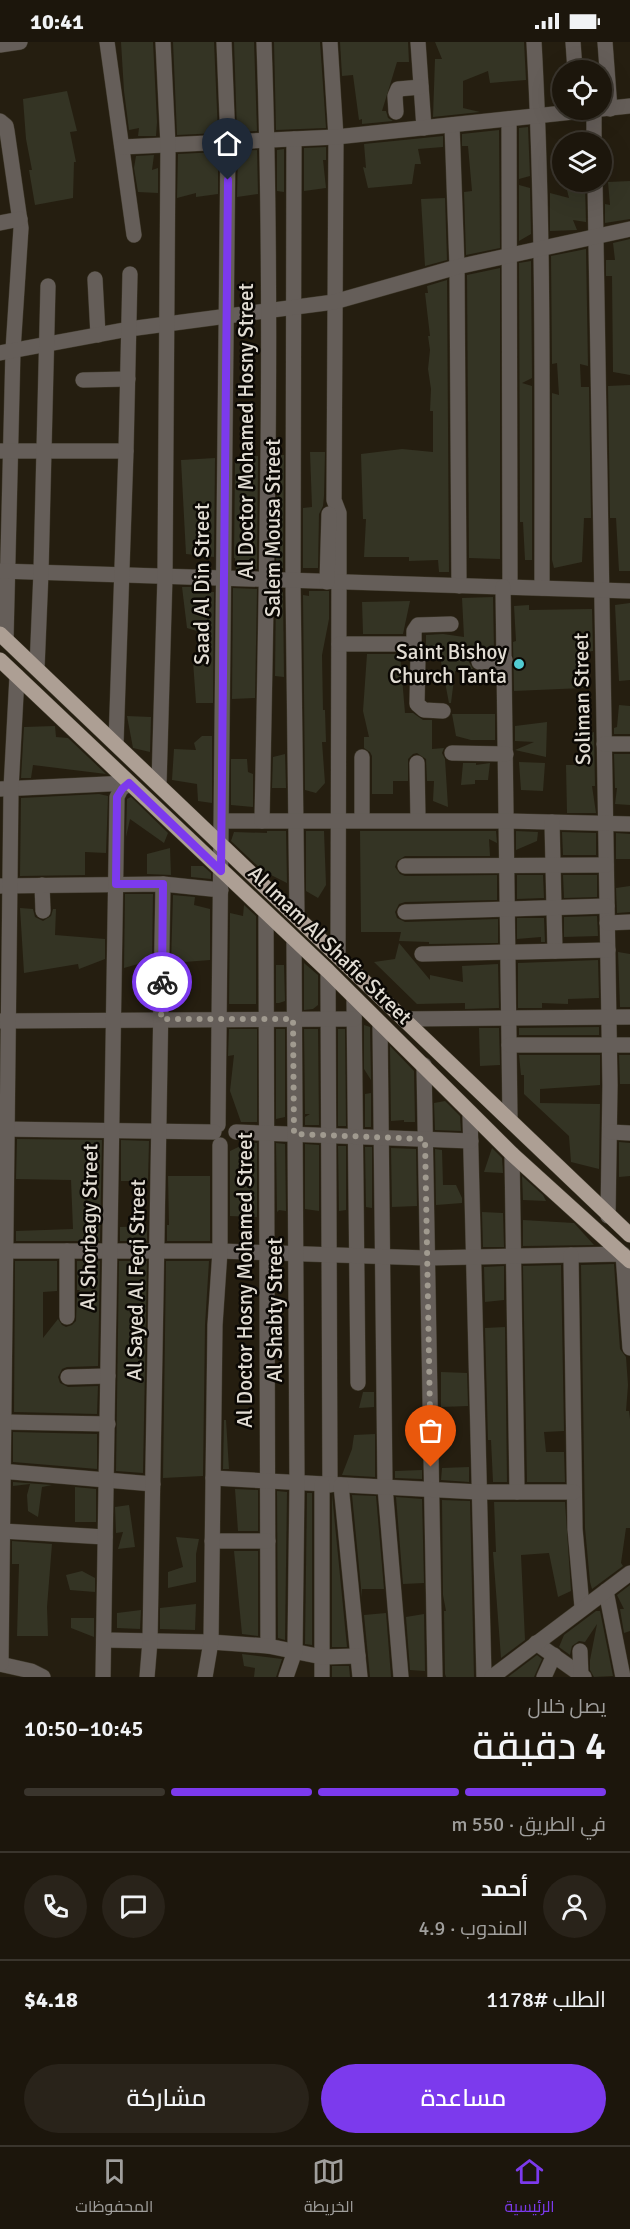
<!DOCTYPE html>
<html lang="ar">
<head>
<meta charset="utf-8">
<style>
	body { margin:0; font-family:Signika,Cairo,sans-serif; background:#29231a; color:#f1f3f6; direction:rtl; height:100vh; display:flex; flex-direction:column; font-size:22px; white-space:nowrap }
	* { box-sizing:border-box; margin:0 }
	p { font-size:20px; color:#a09f9d }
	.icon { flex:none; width:33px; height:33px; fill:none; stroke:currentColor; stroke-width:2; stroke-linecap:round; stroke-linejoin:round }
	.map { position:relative; height:1635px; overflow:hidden; direction:ltr }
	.side { display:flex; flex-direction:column; background:#1c160c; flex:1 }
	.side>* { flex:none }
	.tools { position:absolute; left:552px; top:18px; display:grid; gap:12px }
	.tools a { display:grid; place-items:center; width:60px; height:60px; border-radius:50%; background:#1c160c; box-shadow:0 6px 24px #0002,0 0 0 2px #3a352d; font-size:30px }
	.pin { position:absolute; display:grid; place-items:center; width:51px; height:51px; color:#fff; margin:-62px -26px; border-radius:50% 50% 50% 0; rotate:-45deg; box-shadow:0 0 6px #0007 }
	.pin .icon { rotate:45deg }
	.courier { position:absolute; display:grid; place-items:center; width:60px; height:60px; margin:-30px; border:4px solid #7c3aed; border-radius:50%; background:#fff; color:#222; box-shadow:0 2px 8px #0007 }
	.overview em { font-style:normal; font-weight:600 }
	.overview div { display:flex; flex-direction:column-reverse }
	.overview { display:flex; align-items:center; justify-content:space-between; height:102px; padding:0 24px }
	h1 { font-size:39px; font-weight:600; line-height:45px }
	.bar { display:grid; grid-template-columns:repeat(4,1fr); gap:9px 6px; align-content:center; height:72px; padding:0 24px }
	.bar i { height:8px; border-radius:4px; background:#3a352d }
	.bar .on { background:#7c3aed }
	.bar p { grid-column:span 4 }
	.line { display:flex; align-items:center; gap:15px; padding:0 24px; border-top:2px solid #3a352d }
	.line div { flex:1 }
	.round { display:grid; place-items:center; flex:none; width:63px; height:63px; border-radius:32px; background:#29231a }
	.button { display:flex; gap:12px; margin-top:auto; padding:12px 24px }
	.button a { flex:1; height:69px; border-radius:36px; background:#7c3aed; color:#fff; font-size:24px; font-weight:600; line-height:69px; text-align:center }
	.button a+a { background:#29231a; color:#f1f3f6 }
	.status { display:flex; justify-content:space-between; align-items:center; height:42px; padding:0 30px; background:#1c160c; direction:ltr }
	.status svg { height:16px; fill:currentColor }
	.tab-bar { display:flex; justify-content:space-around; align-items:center; height:84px; border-top:2px solid #3a352d; background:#1c160c; font-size:16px; color:#a09f9d }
	.tab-bar a { display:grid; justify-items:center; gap:3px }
	.tab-bar .on { color:#7c3aed }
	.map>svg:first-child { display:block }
	.building { fill:#343424 }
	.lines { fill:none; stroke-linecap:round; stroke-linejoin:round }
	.minor-casing { stroke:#3f392b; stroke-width:16 }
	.major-casing { stroke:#3f392b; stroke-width:16 }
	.minor { stroke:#655e59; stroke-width:15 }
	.major { stroke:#ad9f94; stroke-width:15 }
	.done { stroke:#a09a8f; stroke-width:6; stroke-dasharray:0 10.8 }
	.route { stroke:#7c3aed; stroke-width:8 }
	.poi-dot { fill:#51ccd2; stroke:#0b0804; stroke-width:2 }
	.labels { text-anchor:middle; stroke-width:5; stroke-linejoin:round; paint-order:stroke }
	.street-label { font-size:21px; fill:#e2ddd4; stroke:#0b0804 }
	.poi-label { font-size:21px; fill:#e2ddd4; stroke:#0b0804; text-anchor:end }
</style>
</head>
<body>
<div class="status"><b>10:41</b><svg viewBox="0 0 49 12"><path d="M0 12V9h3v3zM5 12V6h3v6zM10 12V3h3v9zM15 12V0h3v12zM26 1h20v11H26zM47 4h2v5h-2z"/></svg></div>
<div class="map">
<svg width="630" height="1635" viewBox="0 0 630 1635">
	<rect width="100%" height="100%" fill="#251e10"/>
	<!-- building -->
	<g class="building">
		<path d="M121,0H153L157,80L156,94H138L139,86L129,88L124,49Z"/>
		<path d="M173,0H214L218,91L177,93Z"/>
		<path d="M234,0H254L257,89L237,90Z"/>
		<path d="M274,0H320L326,86L276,88Z"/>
		<path d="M340,0H408L409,20H397L382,69H386L388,76L393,79L362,82V77L359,78L353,33L342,34Z"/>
		<path d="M435,0H524L526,38L490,41L488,29L463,39V66L480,70L433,75L435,17H442Z"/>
		<path d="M67,49L77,89L70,90L76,120H74L73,156L35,163L29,128H32L26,97L23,57Z"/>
		<path d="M528,85L530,134L519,137V86Z"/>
		<path d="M499,88L500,206L466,213L464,150L472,149L468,104H462V92Z"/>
		<path d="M443,94V105L418,107L421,122H415L412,142L368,146L363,125L366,126L364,102Z"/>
		<path d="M326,105V118H323L326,146L304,149V106Z"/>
		<path d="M284,107V150L277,149V108Z"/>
		<path d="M257,108L258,152L237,155L238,109Z"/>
		<path d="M218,110V152L196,155V151L177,156L178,112Z"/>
		<path d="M154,113L152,128L158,126V151L138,150L134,126L136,114Z"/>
		<path d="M630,139V177L605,181V162L610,163L608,140Z"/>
		<path d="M585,142L586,180L573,178L577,188L550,189V151L569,156L566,144Z"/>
		<path d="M519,143L530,146L531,192L519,199Z"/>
		<path d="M445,156L447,218L425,224L421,157Z"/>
		<path d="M630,197V333L613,330L612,234H606V218H615L613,201Z"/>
		<path d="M586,207L588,324L580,322L581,345H589L591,476H584L582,520L554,526L552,518V351L559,353L557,321L552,322L551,214Z"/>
		<path d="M531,219L532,336L522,341L532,344V518H525L523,480H520L519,221Z"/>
		<path d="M500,226V517L469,516L467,233Z"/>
		<path d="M447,238L449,530H439L438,518L409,519V515H364L366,477H363L361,412L402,407L433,410V369H430L431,347L428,327L430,308L428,294H430L425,251H428L427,244Z"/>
		<path d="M630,343V529H619L616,476H610L608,344Z"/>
		<path d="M310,410H325L324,454L323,464L319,472L318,526H303V466L312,465Z"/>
		<path d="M278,413H284L283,526H276Z"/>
		<path d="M258,414L257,527H236L235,516H234L235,416Z"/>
		<path d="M215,416L214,515L186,512L181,418Z"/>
		<path d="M182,545H200L199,550H214L213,661H196L193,619H197L200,590L187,586Z"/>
		<path d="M233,546L257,547L255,656L232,657Z"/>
		<path d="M276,548L283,550L284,635L275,634Z"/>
		<path d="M309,549H329V577L322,613L323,668H325L326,700H322L325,741L316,751L305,748L303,553L309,554Z"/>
		<path d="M493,555L494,609L474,612L469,620L473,627L455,629L451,661H449L438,604L426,605V593L443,592L464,595L462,556Z"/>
		<path d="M410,559L403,592H363L362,560Z"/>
		<path d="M630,561V638L619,639L615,563Z"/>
		<path d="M529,563V568L592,567L593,609L584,610L583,646L514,649L513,600L516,599L514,564Z"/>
		<path d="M367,612H400L405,671H413L423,678H432V707L444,706L442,711L445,717L448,765L433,759L434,739H427L426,717L417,711L413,712L408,717V739H393V752H372V714L370,710L364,706V695H369L363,669Z"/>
		<path d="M619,663L630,664V692H614V686L617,685Z"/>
		<path d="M452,672H495V698H471L456,694Z"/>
		<path d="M127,674L151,675L150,710L133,706Z"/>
		<path d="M547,680L546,715L515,708L534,700L515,699V684Z"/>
		<path d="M55,684L56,695L68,696L106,732L33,723L31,736H21L24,685Z"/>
		<path d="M594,690L595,744H592L596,771H567L566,723H586L583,693Z"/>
		<path d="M202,694H212V761L198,759L197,742L172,738L174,707L196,708L194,701Z"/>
		<path d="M285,712L286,746H272L273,715Z"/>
		<path d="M614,712H630V763L615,762L617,746H615Z"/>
		<path d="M231,717H247L248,730L253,732V765L231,763Z"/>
		<path d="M519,720L545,721L543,749L521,748Z"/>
		<path d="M463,721H476V723L490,721L488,738H475V742L461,743Z"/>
		<path d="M99,752L108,754L106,811L85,810V833L20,834L21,756Z"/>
		<path d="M131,755L168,791L164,801L130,777L126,795L127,757Z"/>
		<path d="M267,789H286L287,841L263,829L231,799L234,790L267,791Z"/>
		<path d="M306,789H324L326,843L318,856L306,849Z"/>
		<path d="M360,789H496L497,801L489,797L490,814H405L397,819L395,825L400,832L405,834L497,833V858L405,860L399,862L395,870L397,876L405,880L498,877V901L429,902V900L399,899L401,890H361Z"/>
		<path d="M516,789L538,790L537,799L516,808Z"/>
		<path d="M562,790L596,791V813H563Z"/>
		<path d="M616,791L630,792V817H616Z"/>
		<path d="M170,806L171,833L147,832V812Z"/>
		<path d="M191,824H203L211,831V837L191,835Z"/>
		<path d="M517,833H543L544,856L517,857Z"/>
		<path d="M563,833H597V855L564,856Z"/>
		<path d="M630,844V870L617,871L616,846Z"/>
		<path d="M125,852H153L152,918L124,926Z"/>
		<path d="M173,853L195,855L194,863L210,867V918L171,921Z"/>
		<path d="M244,863L256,874V962H229L230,871L243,874Z"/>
		<path d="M20,866L33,867L35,875L43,879L51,874L53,867H56L55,893L105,897V917L79,927L78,922L24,931Z"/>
		<path d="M597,874L598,894L564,895V875Z"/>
		<path d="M517,876H544L545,900H541V895L517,897Z"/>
		<path d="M276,901V923H284L285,959L279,961H276Z"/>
		<path d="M399,901L430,938V933L463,940L462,924L498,922L499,966L465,967V961L417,962L374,920L395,917Z"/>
		<path d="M618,910L630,912V965H620Z"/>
		<path d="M598,918L599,956L568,957V962L542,961V966H518V921Z"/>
		<path d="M304,921L318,933V963L313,967L304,968Z"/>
		<path d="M364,983L370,985L371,1038L364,1027Z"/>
		<path d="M599,985V993H519V986Z"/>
		<path d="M479,986H499L500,1023L480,1024Z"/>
		<path d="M229,987H257V1080H241L230,1049L234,1013L228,1014Z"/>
		<path d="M276,987H285V1075L276,1077Z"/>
		<path d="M304,987H318L319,1083H305V1075L310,1072H305Z"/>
		<path d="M338,987H345L346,1084H338Z"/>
		<path d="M390,1004L414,1029L415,1080H404V1078L391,1079Z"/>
		<path d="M519,1013H600V1043L540,1047V1061L600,1062L599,1127L571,1120L569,1094L524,1052V1033H521Z"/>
		<path d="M619,1013H630V1042H620Z"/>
		<path d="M371,1051V1085H365V1052Z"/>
		<path d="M445,1059L460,1074L461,1089L435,1088L434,1061Z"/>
		<path d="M17,1097L102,1098L100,1199H16V1189L73,1187L71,1138L16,1137Z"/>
		<path d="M121,1098L149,1099L148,1139H121Z"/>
		<path d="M249,1100L257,1101V1175L230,1174V1109Z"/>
		<path d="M619,1100L630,1101V1134L619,1135Z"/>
		<path d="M276,1101L285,1102L286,1169L279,1168L277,1170Z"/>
		<path d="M305,1102L319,1103V1169L305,1167Z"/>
		<path d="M338,1104H346V1168L339,1169Z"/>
		<path d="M365,1105H372V1166L366,1165Z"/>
		<path d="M391,1106L416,1107L417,1164L392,1165Z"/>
		<path d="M492,1106L502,1116L503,1131L484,1130Z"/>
		<path d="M435,1107L442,1108L443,1143H456L462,1156V1161L436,1163Z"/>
		<path d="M168,1134H210V1199H167V1183H169Z"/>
		<path d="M522,1134L543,1153L546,1159L523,1158Z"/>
		<path d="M482,1170L503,1171L504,1205H483Z"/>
		<path d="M523,1178L574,1181L594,1203L523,1204Z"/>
		<path d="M147,1184V1199H120V1185Z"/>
		<path d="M15,1219H57V1249L43,1250V1296L58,1277L62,1283L66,1285L72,1283L76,1279L77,1252L80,1248H77V1219H100L98,1324L67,1325L62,1327L58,1335L60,1341L68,1345L98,1344L97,1372L14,1370Z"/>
		<path d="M119,1219H147L143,1431L116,1429Z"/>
		<path d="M166,1219H209L205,1283L203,1434L163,1436Z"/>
		<path d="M614,1222L620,1307L626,1315L628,1343L626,1369H629L630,1377V1486H626L621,1521L623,1524L592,1547L590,1540L585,1486L581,1223Z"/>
		<path d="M561,1223L564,1389L544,1390L546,1410H564L565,1440H527L523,1224Z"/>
		<path d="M504,1224V1258L485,1260L484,1225Z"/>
		<path d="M505,1285L507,1440H493L491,1398H488L485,1286Z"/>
		<path d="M441,1330L467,1331L468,1364L441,1365Z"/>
		<path d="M363,1350H374V1365L359,1366Z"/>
		<path d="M224,1378H226L229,1427H223Z"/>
		<path d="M13,1390L97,1392V1427L13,1420Z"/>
		<path d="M375,1392V1435L342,1433L352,1407L354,1393Z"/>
		<path d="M469,1425V1440L441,1438L442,1426Z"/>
		<path d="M422,1428V1437L395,1436V1429Z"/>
		<path d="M13,1440L52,1443L42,1445L38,1475L28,1469L27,1453L30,1442L13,1444Z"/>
		<path d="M75,1445L96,1447V1480H75Z"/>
		<path d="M235,1447L258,1448V1489H238Z"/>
		<path d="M277,1449L287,1450L285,1598L278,1596Z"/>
		<path d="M307,1451H312V1603L305,1602Z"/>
		<path d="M332,1452L347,1605H332Z"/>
		<path d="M352,1453L376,1454L384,1547H362V1556Z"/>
		<path d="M396,1455L422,1457L424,1541L403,1542Z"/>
		<path d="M442,1458L470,1459L474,1635H446L445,1632L444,1569H446L443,1553Z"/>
		<path d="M494,1460H565L571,1549L558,1555L549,1511L521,1513L525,1598L501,1616L493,1510H496Z"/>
		<path d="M129,1463L135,1505L118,1507L123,1490L116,1491L115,1465Z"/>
		<path d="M176,1495L199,1497L196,1512V1540L168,1546V1530L183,1525Z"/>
		<path d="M12,1499L52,1502L47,1565L48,1594H17L19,1522H12Z"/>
		<path d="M234,1509H258V1594L242,1592Z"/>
		<path d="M82,1529L95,1536V1550L70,1548L66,1533Z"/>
		<path d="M630,1543V1589L624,1591L620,1567H624L617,1553Z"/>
		<path d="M196,1562L195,1588L160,1587V1566Z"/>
		<path d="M141,1568L140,1587L117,1586V1571Z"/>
		<path d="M596,1569H600L613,1634L594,1635L590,1628V1618L597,1582L585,1600L579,1599L572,1604L570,1613L559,1605L564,1593Z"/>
		<path d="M386,1571L391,1635H370L364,1573Z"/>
		<path d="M424,1572L425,1629L410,1628L406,1575Z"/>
		<path d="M71,1576H94V1595L71,1586Z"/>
		<path d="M242,1612L282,1617L276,1635H254L255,1626L244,1624Z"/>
		<path d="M537,1613L542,1617L534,1635H508Z"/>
		<path d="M332,1624H349L350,1635H332Z"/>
	</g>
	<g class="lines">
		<!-- minor casing -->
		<g class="minor-casing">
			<g id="minor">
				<path d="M107,0L134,193"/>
				<path d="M330,0L336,95L334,458L339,471V541L338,913"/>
				<path d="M418,0L424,86"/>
				<path d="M534,0C544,182 542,364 542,546"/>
				<path d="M573,0L575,28"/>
				<path d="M605,0L610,67"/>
				<path d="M0,3L20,0"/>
				<path d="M594,68V100"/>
				<path d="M396,70L395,54L398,47L421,45"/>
				<path d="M509,77L510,545"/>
				<path d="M0,79L6,84L7,89L21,186L13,308L6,597"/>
				<path d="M452,83L457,225L459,544"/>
				<path d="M294,97L293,539L297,874"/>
				<path d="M122,105L336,95L630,64"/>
				<path d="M595,140L610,1043L608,1174"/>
				<path d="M0,181L20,177"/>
				<path d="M95,237L98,293"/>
				<path d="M0,311L129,287L334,260L457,225L630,187"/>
				<path d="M83,338L128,337"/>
				<path d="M0,409H126"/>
				<path d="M0,529L630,549"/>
				<path d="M327,540L329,472"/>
				<path d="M503,545L510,1077"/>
				<path d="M339,602H407L414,605L418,613L417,662L424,668L443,669"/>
				<path d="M414,605V589L418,583L451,582"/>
				<path d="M479,620L505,618"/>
				<path d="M37,626L41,530L48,244"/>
				<path d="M116,701L126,409L130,232"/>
				<path d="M604,702H630"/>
				<path d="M452,711L506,712"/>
				<path d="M417,721L418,778"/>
				<path d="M159,742L165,534L168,103L163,0"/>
				<path d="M0,747L129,741"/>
				<path d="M362,778V715"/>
				<path d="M222,779H507L630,782"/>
				<path d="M262,779C267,519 273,259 264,0"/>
				<path d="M552,780L555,909"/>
				<path d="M405,824L606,823"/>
				<path d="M42,843L43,869"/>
				<path d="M0,844L163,842L221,848"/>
				<path d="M405,870L607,864"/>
				<path d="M266,872L268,1604"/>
				<path d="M607,881L630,880"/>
				<path d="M422,912L608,908"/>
				<path d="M328,929L330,1443"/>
				<path d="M354,955L358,1341"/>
				<path d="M405,977L630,975"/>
				<path d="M0,979L354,977"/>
				<path d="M380,981L385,1445L401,1635"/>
				<path d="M509,1003H630"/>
				<path d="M424,1023L435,1635"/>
				<path d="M470,1072L484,1635"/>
				<path d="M218,1083L228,100L224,0"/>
				<path d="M0,1087L214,1090"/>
				<path d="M236,1090L471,1099"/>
				<path d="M610,1090L630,1091"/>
				<path d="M512,1112L517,1450"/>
				<path d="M0,1209H220L427,1216L623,1212L630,1306"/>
				<path d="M571,1213L575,1487L582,1565"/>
				<path d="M67,1275V1209"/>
				<path d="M68,1335L108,1334"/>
				<path d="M3,1380L108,1382"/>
				<path d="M0,1429L153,1442"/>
				<path d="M213,1436L479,1450H574"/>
				<path d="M322,1442V1635"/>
				<path d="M341,1443L360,1635"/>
				<path d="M2,1489L105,1495"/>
				<path d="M212,1499H268"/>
				<path d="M606,1549L623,1635"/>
				<path d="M104,1598L211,1600L268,1604L322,1615L358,1614"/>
				<path d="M536,1601L584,1635"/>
				<path d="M580,1609L581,1635"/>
				<path d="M0,1622L31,1629L43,1635"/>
				<path d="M1,1622L11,747L17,634"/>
				<path d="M103,1635L117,755L121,747L129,741"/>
				<path d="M147,1635L150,1599L163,842"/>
				<path d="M205,1635L211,1600L215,1283L220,1209V1103"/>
				<path d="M286,1635L295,1609L297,1441L294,898"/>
				<path d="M492,1635L630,1531"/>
				<path d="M544,1635L554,1613"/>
			</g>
		</g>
		<!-- major casing -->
		<g class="major-casing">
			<g id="major">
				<path d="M0,592L630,1193"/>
				<path d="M0,618L328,929L512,1112L630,1219"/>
			</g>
		</g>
		<!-- minor -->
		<use href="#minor" class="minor"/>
		<!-- major -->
		<use href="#major" class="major"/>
	</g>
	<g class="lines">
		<!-- done -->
		<path class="done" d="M162,940L161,977H293L294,1092L425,1097L431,1425"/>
		<!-- route -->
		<path class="route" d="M162,940L163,842H116L117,755L122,747L129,741L221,829L228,138"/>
	</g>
	<!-- markers -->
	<circle class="poi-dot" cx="519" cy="622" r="6"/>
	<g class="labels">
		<!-- street labels -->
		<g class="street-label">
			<text transform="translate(246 389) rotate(-90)" y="7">Al Doctor Mohamed Hosny Street</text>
			<text transform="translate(273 486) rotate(-90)" y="7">Salem Mousa Street</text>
			<text transform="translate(202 542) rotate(-90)" y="7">Saad Al Din Street</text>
			<text transform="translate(582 657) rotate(-91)" y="7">Soliman Street</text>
			<text transform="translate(330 903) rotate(44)" y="7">Al Imam Al Shafie Street</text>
			<text transform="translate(89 1185) rotate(-89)" y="7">Al Shorbagy Street</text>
			<text transform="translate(136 1238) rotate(-89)" y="7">Al Sayed Al Feqi Street</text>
			<text transform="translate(245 1238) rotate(-90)" y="7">Al Doctor Hosny Mohamed Street</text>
			<text transform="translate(275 1268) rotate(-90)" y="7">Al Shabty Street</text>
		</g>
		<!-- poi labels -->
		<g class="poi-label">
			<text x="507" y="617">Saint Bishoy<tspan x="507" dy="24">Church Tanta</tspan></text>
		</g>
	</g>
</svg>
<div class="tools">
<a><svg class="icon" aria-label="locate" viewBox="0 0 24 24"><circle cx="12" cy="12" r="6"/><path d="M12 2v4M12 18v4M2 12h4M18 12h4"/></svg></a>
<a><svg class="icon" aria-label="layers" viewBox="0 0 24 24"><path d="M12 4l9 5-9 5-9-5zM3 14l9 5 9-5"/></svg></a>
</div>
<div class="pin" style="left:431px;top:1425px;background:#ea580c"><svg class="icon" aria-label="bag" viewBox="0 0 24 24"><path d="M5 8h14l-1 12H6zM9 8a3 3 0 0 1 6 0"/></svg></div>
<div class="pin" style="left:228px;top:138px;background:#1f2937"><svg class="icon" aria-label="home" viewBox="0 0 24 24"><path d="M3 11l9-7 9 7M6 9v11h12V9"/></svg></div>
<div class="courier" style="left:162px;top:940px"><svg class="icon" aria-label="bike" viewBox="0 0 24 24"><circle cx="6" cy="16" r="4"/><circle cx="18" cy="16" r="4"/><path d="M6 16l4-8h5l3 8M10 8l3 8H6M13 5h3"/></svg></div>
</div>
<section class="side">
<div class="overview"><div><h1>4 دقيقة</h1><p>يصل خلال</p></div><em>10:45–10:50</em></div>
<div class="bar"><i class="on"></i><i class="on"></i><i class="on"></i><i></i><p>في الطريق · 550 m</p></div>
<div class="line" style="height:108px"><a class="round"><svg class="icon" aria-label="person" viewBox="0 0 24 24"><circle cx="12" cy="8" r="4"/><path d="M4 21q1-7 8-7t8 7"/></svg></a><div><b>أحمد</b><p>المندوب · 4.9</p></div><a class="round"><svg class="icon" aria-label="chat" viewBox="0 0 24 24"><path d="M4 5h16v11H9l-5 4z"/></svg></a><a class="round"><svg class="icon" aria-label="phone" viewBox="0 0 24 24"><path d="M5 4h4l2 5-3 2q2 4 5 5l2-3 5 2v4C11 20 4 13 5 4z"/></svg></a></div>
<div class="line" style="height:78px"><div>الطلب #1178</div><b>$4.18</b></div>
<div class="button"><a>مساعدة</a><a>مشاركة</a></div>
</section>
<nav class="tab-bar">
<a class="on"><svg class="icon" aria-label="home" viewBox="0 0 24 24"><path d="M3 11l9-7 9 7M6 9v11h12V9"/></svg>الرئيسية</a>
<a><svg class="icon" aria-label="map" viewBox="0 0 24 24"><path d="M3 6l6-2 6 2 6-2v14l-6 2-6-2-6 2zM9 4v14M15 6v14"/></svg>الخريطة</a>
<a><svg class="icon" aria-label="saved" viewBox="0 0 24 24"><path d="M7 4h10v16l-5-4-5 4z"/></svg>المحفوظات</a>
</nav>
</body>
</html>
